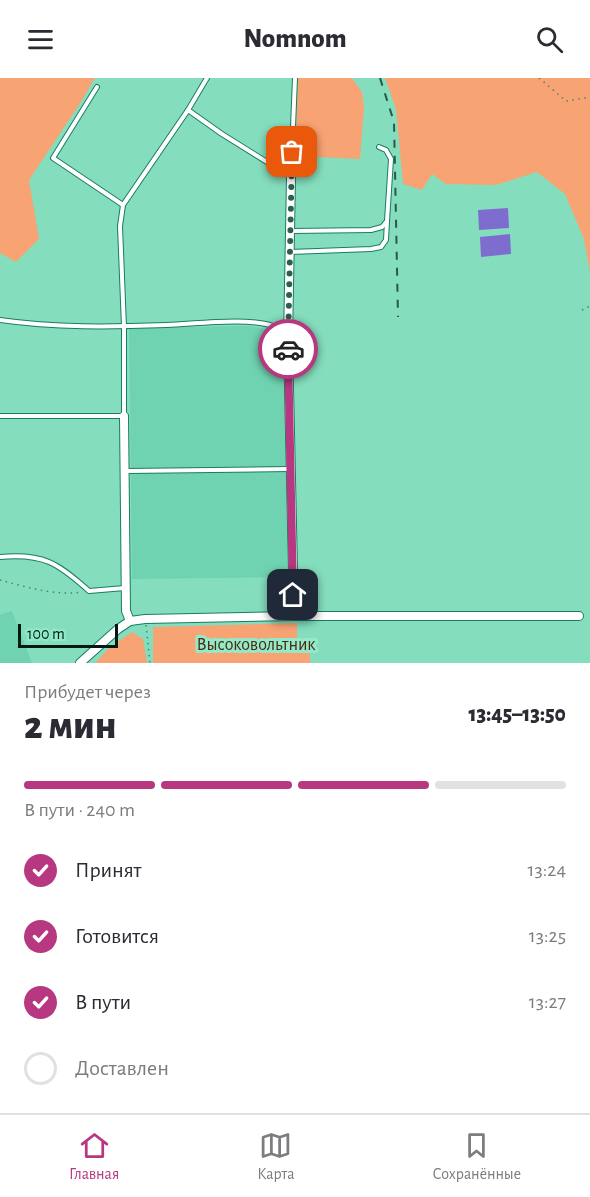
<!DOCTYPE html>
<html lang="ru">
<head>
<meta charset="utf-8">
<style>
	body { margin:0; font-family:"Alegreya Sans",sans-serif; background:#f2f2f3; color:#2b2b33; height:100vh; display:flex; flex-direction:column; font-size:22px; white-space:nowrap }
	* { box-sizing:border-box; margin:0 }
	p { font-size:20px; color:#7c7c81 }
	.icon { flex:none; width:33px; height:33px; fill:none; stroke:currentColor; stroke-width:2; stroke-linecap:round; stroke-linejoin:round }
	.map { position:relative; height:585px; overflow:hidden }
	.panel { display:flex; flex-direction:column; background:#fff; flex:1 }
	.panel>* { flex:none }
	.scale { position:absolute; left:18px; bottom:15px; width:100px; box-sizing:border-box; padding-left:6px; border:3px solid #001a12; border-top:0; font-size:16px; line-height:21px; white-space:nowrap; color:#001a12; -webkit-text-stroke:4px #91ebcb; paint-order:stroke }
	.pin { position:absolute; display:grid; place-items:center; width:51px; height:51px; color:#fff; margin:-26px; border-radius:12px; box-shadow:0 3px 9px #0006 }
	.courier { position:absolute; display:grid; place-items:center; width:60px; height:60px; margin:-30px; border:4px solid #b83781; border-radius:50%; background:#fff; color:#222; box-shadow:0 2px 8px #0007 }
	.head em { font-style:normal; font-weight:800 }
	.head div { display:flex; flex-direction:column-reverse }
	.head { display:flex; align-items:center; justify-content:space-between; height:102px; padding:0 24px }
	h1 { font-size:39px; font-weight:800; line-height:45px }
	.bar { display:grid; grid-template-columns:repeat(4,1fr); gap:9px 6px; align-content:center; height:72px; padding:0 24px }
	.bar i { height:8px; border-radius:4px; background:#e1e1e2 }
	.bar .active { background:#b83781 }
	.bar p { grid-column:span 4 }
	ol { padding:0 24px; list-style:none }
	li { display:flex; align-items:center; gap:18px; height:66px }
	li p { margin-inline-start:auto }
	li .icon { padding:6px; border-radius:50%; background:#b83781; color:#fff; stroke-width:4 }
	li:last-child { color:#7c7c81 }
	li i { width:33px; height:33px; border:3px solid #e1e1e2; border-radius:50% }
	header { display:flex; justify-content:space-between; align-items:center; height:78px; padding:0 24px; background:#fff; font-size:27px; font-weight:800 }
	.tab-bar { display:flex; justify-content:space-around; align-items:center; height:84px; border-top:2px solid #e1e1e2; background:#fff; font-size:16px; color:#7c7c81 }
	.tab-bar a { display:grid; justify-items:center; gap:3px }
	.tab-bar .active { color:#b83781 }
	.map>svg:first-child { display:block }
	.built { fill:#6fd3b2 }
	.green { fill:#f7a374 }
	.water { fill:#7e6dce }
	.lines { fill:none; stroke-linecap:round; stroke-linejoin:round }
	.lane-casing { stroke:#187d62; stroke-width:6 }
	.street-casing { stroke:#187d62; stroke-width:10 }
	.path { stroke:#47836e; stroke-width:1.5; stroke-dasharray:1.5 4.5; stroke-linecap:butt }
	.lane { stroke:#fff; stroke-width:4 }
	.street { stroke:#fff; stroke-width:8 }
	.rail { stroke:#295748; stroke-width:2; stroke-dasharray:8 8; stroke-linecap:butt }
	.done { stroke:#2e5f4e; stroke-width:6; stroke-dasharray:0 10.8 }
	.route { stroke:#b83781; stroke-width:8 }
	.labels { text-anchor:middle; stroke-width:6; stroke-linejoin:round; paint-order:stroke }
	.park-label { font-size:18px; fill:#4f270f; stroke:#91ebcb }
</style>
</head>
<body>
<header><svg class="icon" aria-label="menu" viewBox="0 0 24 24"><path d="M4 6h16M4 12h16M4 18h16"/></svg>Nomnom<svg class="icon" aria-label="search" viewBox="0 0 24 24"><circle cx="10" cy="10" r="6"/><path d="M15 15l6 6"/></svg></header>
<div class="map">
<svg width="590" height="585" viewBox="0 0 590 585">
	<rect width="100%" height="100%" fill="#84debe"/>
	<!-- built -->
	<g class="built">
		<path d="M250,248L276,253L285,265L289,499L132,501L129,250Z"/>
		<path d="M11,533H12L32,585H0V537Z"/>
	</g>
	<!-- green -->
	<g class="green">
		<path d="M0,0H95L79,27L29,102L39,161L16,184L0,175Z"/>
		<path d="M298,0H352L362,14L364,29L360,81L295,78Z"/>
		<path d="M385,0H590V194L584,161L565,116L537,94L496,107L446,106L432,96L422,112L403,106L396,31Z"/>
		<path d="M297,545V560H309L310,585H153V549Z"/>
		<path d="M132,554L143,561L147,585H95L110,569Z"/>
	</g>
	<!-- water -->
	<g class="water">
		<path d="M508,130L509,150L479,152L478,132Z"/>
		<path d="M510,156L511,176L481,179L480,159Z"/>
	</g>
	<g class="lines">
		<!-- lane casing -->
		<g class="lane-casing">
			<g id="lane">
				<path d="M97,9L53,80L123,127"/>
				<path d="M188,32L222,56L291,99"/>
				<path d="M291,98L295,0"/>
				<path d="M291,153L371,152L382,149L387,143L391,81L386,72L379,69"/>
				<path d="M290,174L371,171L381,169L386,162L387,143"/>
				<path d="M0,242C55,250 111,249 167,247C196,246 246,239 273,248C279,250 283,254 286,260"/>
				<path d="M0,338H124V249L120,148L123,127L188,32L207,0"/>
				<path d="M126,393L290,391"/>
				<path d="M0,479C43,475 58,485 89,513L125,510"/>
			</g>
		</g>
		<!-- street casing -->
		<g class="street-casing">
			<g id="street">
				<path d="M291,99L288,263L294,538"/>
				<path d="M124,338L126,533L130,543"/>
				<path d="M80,585L118,551L130,543L145,541L294,538H579"/>
			</g>
		</g>
		<!-- path -->
		<g class="path">
			<path d="M539,0L566,23L590,19"/>
			<path d="M582,232L590,228"/>
			<path d="M0,502C26,509 55,518 82,514"/>
			<path d="M146,547L150,585"/>
		</g>
		<!-- lane -->
		<use href="#lane" class="lane"/>
		<!-- street -->
		<use href="#street" class="street"/>
		<!-- rail -->
		<path class="rail" d="M380,0L394,44L398,239"/>
	</g>
	<g class="lines">
		<!-- done -->
		<path class="done" d="M288,271L292,74"/>
		<!-- route -->
		<path class="route" d="M288,271L293,517"/>
	</g>
	<g class="labels">
		<!-- park labels -->
		<g class="park-label">
			<text x="256" y="572">Высоковольтник</text>
		</g>
	</g>
</svg>
<div class="scale">100 m</div>
<div class="pin" style="left:292px;top:74px;background:#ea580c"><svg class="icon" aria-label="bag" viewBox="0 0 24 24"><path d="M5 8h14l-1 12H6zM9 8a3 3 0 0 1 6 0"/></svg></div>
<div class="pin" style="left:293px;top:517px;background:#1f2937"><svg class="icon" aria-label="home" viewBox="0 0 24 24"><path d="M3 11l9-7 9 7M6 9v11h12V9"/></svg></div>
<div class="courier" style="left:288px;top:271px"><svg class="icon" aria-label="car" viewBox="0 0 24 24"><path d="M5 17H2v-5l4-1 3-4h7l3 4 3 1v5h-3M9 17h6M6 11h13"/><circle cx="7" cy="17" r="2"/><circle cx="17" cy="17" r="2"/></svg></div>
</div>
<section class="panel">
<div class="head"><div><h1>2 мин</h1><p>Прибудет через</p></div><em>13:45–13:50</em></div>
<div class="bar"><i class="active"></i><i class="active"></i><i class="active"></i><i></i><p>В пути · 240 m</p></div>
<ol>
<li><svg class="icon" aria-label="check" viewBox="0 0 24 24"><path d="M5 12l5 5 9-10"/></svg>Принят<p>13:24</p></li>
<li><svg class="icon" aria-label="check" viewBox="0 0 24 24"><path d="M5 12l5 5 9-10"/></svg>Готовится<p>13:25</p></li>
<li><svg class="icon" aria-label="check" viewBox="0 0 24 24"><path d="M5 12l5 5 9-10"/></svg>В пути<p>13:27</p></li>
<li><i></i>Доставлен</li>
</ol>
</section>
<nav class="tab-bar">
<a class="active"><svg class="icon" aria-label="home" viewBox="0 0 24 24"><path d="M3 11l9-7 9 7M6 9v11h12V9"/></svg>Главная</a>
<a><svg class="icon" aria-label="map" viewBox="0 0 24 24"><path d="M3 6l6-2 6 2 6-2v14l-6 2-6-2-6 2zM9 4v14M15 6v14"/></svg>Карта</a>
<a><svg class="icon" aria-label="saved" viewBox="0 0 24 24"><path d="M7 4h10v16l-5-4-5 4z"/></svg>Сохранённые</a>
</nav>
</body>
</html>
